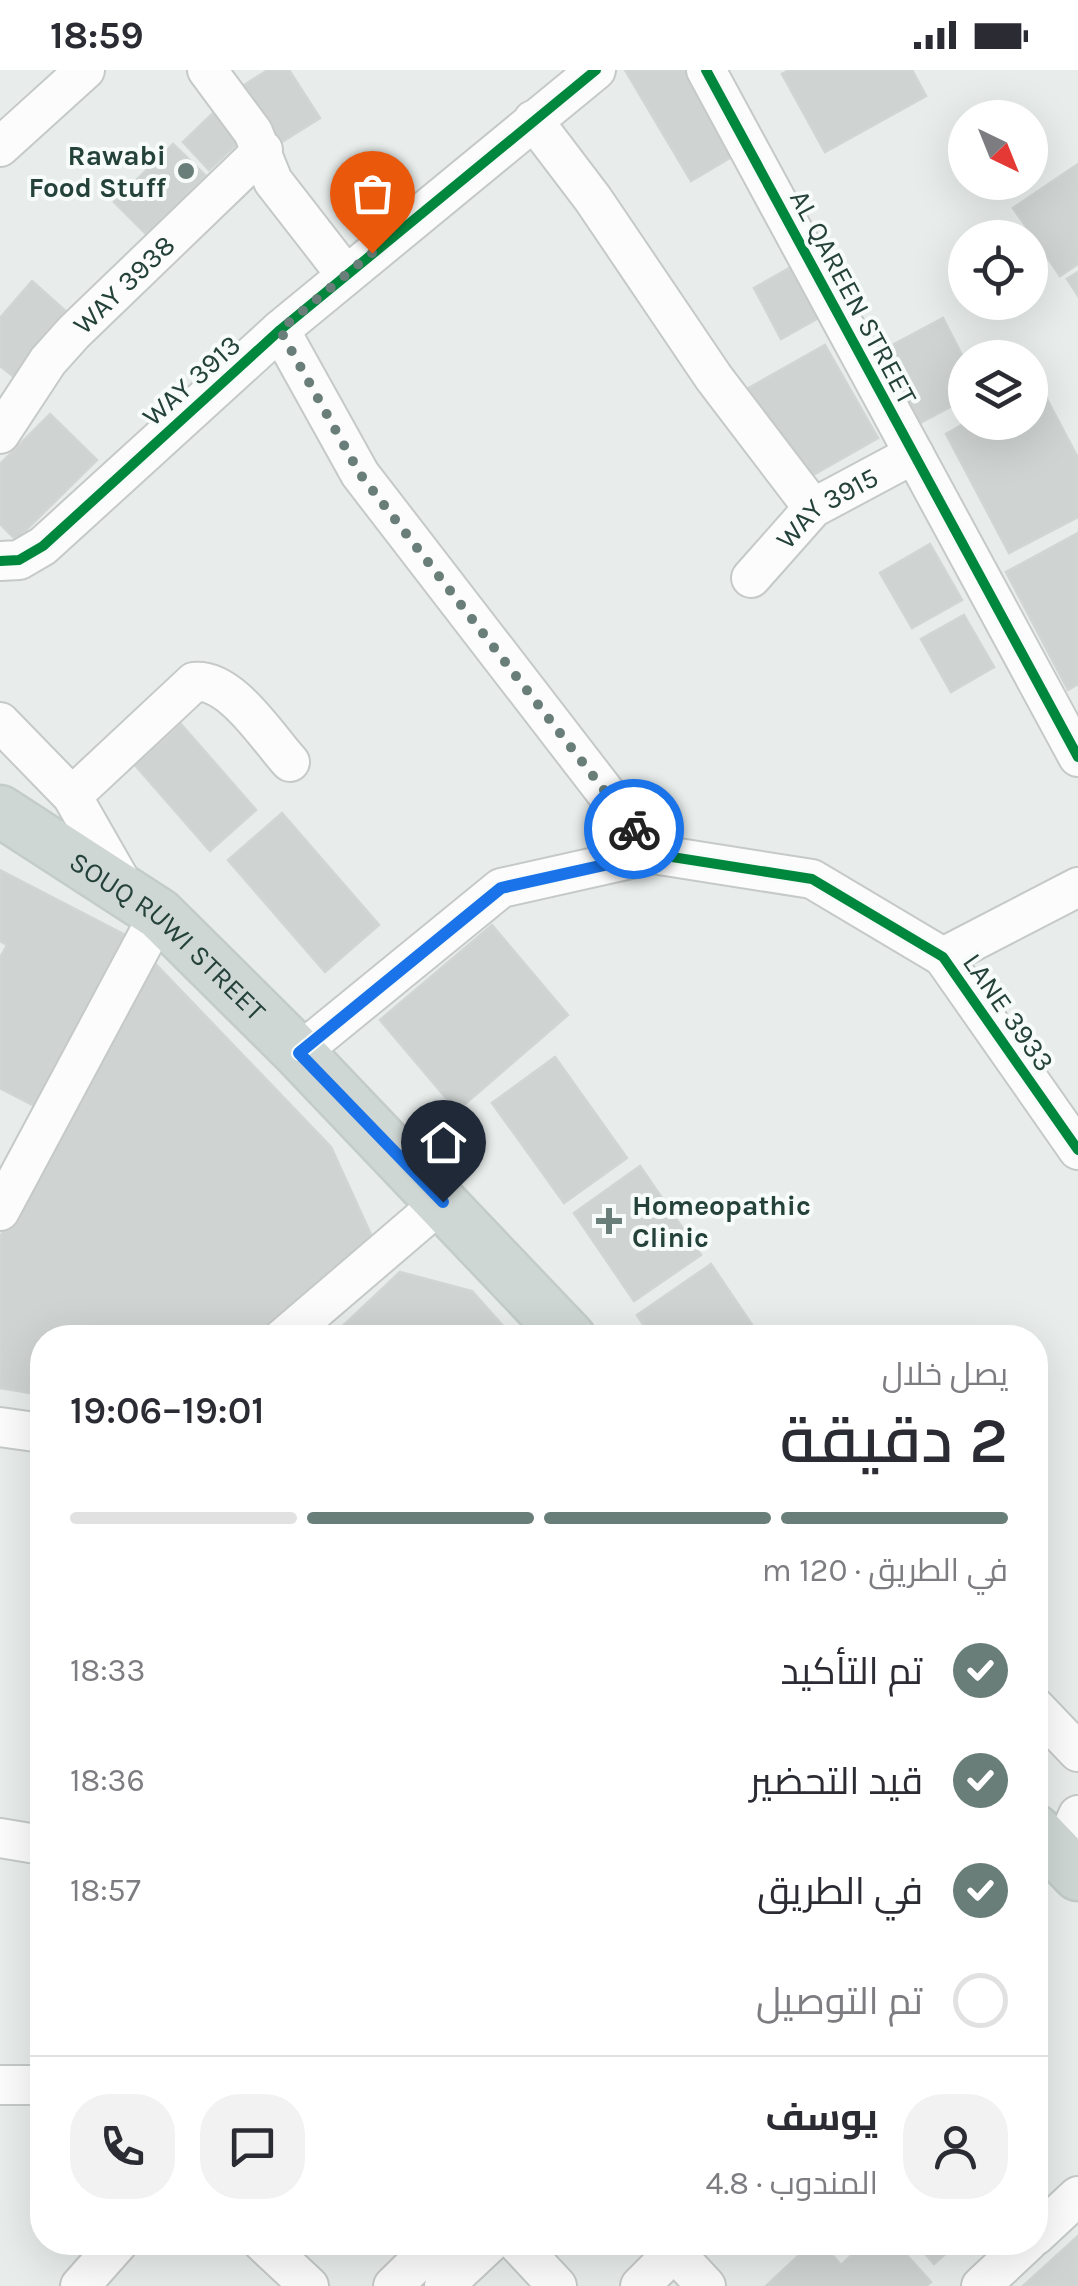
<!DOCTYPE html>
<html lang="ar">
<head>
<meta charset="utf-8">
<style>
	body { margin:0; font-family:Karla,Cairo,sans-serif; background:#f2f2f3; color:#2b2b33; direction:rtl; height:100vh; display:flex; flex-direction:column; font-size:38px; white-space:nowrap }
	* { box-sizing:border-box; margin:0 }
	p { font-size:32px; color:#7c7c81 }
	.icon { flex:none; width:55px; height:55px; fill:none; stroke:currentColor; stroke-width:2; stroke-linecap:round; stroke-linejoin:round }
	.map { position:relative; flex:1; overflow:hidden; direction:ltr }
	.details { position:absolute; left:30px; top:1255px; width:1018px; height:930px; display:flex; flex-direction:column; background:#fff; border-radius:40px; box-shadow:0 10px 40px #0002; direction:rtl }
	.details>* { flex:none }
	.needle { width:65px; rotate:137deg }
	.fabs { position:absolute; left:948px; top:30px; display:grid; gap:20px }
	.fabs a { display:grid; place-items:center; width:100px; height:100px; border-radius:50%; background:#fff; box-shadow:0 10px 40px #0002; font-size:50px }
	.pin { position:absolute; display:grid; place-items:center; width:85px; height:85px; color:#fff; margin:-102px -42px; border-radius:50% 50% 50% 0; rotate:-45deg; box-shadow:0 0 10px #0007 }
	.pin .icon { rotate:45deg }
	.courier { position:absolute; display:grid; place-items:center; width:100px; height:100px; margin:-50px; border:8px solid #1a73e8; border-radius:50%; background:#fff; color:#222; box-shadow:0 2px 12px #0007 }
	.headline em { font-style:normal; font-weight:600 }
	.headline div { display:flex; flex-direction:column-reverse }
	.headline { display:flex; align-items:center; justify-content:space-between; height:170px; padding:0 40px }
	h1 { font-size:65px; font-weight:600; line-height:75px }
	.bar { display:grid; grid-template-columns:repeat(4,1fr); gap:15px 10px; align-content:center; height:120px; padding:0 40px }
	.bar i { height:12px; border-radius:8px; background:#e1e1e2 }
	.bar .current { background:#697e78 }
	.bar p { grid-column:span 4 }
	.line { display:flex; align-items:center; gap:25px; padding:0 40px; border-top:2px solid #e1e1e2 }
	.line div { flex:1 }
	.round { display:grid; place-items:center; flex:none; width:105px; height:105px; border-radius:40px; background:#f2f2f3 }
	ol { padding:0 40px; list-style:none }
	li { display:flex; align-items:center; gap:30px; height:110px }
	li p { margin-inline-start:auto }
	li .icon { padding:10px; border-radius:50%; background:#697e78; color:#fff; stroke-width:4 }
	li:last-child { color:#7c7c81 }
	li i { width:55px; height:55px; border:5px solid #e1e1e2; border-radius:50% }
	.status { display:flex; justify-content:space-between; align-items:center; height:70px; padding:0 50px; background:#fff; direction:ltr }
	.status svg { height:28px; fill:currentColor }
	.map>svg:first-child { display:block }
	.building { fill:#cfd4d2; stroke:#d1d6d4; stroke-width:2.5 }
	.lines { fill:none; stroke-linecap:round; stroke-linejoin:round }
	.minor-casing { stroke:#c5cac8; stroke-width:42 }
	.major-casing { stroke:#c3ccc9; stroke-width:55 }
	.minor { stroke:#fcfcfc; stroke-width:38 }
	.major { stroke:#cfd7d5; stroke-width:50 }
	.cycleway-casing { stroke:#f7fbf9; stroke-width:16 }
	.cycleway { stroke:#00873e; stroke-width:10 }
	.done { stroke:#697e78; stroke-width:10; stroke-dasharray:0 18 }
	.route { stroke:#1a73e8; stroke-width:12 }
	.poi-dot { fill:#697e78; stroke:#f7fbf9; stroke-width:4 }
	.labels { text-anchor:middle; stroke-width:8; stroke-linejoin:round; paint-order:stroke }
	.poi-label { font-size:28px; font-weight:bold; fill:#24423a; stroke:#f7fbf9; text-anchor:end }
	.street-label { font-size:28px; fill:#24423a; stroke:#f7fbf9 }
</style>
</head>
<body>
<div class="status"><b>18:59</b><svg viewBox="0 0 49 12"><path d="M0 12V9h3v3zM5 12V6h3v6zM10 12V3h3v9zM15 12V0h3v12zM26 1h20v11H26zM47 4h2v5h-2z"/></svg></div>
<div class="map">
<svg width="1078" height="2216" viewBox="0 0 1078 2216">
	<rect width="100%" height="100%" fill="#e8edeb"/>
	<!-- building -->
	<g class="building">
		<path d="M268,0H289L320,48L269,80L233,22Z"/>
		<path d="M625,0H689L738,83L691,111Z"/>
		<path d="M789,0H912L926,26L825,82L782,4Z"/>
		<path d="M213,43L240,71L209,100L183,72Z"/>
		<path d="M173,74L205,105L146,164L114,132Z"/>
		<path d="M1078,94V194L1060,206L1013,138Z"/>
		<path d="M793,196L820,247L781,269L754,218Z"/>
		<path d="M1078,202V226L1067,209Z"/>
		<path d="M32,211L69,244L14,307L0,296V248Z"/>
		<path d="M943,248L965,291V329L918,354L881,281Z"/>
		<path d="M825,275L878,368L799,413L747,319Z"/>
		<path d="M1039,314L1078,388V447L1009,483L946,364L967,352H1030V319Z"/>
		<path d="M50,344L97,390L16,470L0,454V394Z"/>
		<path d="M1078,463V614L1068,620L1006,502Z"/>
		<path d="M930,474L962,530L912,558L880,503Z"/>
		<path d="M964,545L994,597L951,622L921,569Z"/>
		<path d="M181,654L256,740L210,781L135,695Z"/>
		<path d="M282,743L379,855L325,902L228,790Z"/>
		<path d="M0,800L135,870L46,1042L0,1018V888L7,875L0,871Z"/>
		<path d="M492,855L568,945L457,1041L380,950Z"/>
		<path d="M148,886L331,1077L373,1169L261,1268H42V1325L0,1318V1167Z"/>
		<path d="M555,987L627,1088L564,1133L492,1033Z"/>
		<path d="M640,1096L701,1185L634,1231L574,1143Z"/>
		<path d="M711,1194L761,1268H652L637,1245Z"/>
		<path d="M400,1202L472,1221L514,1268H330Z"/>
		<path d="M1078,2166V2216H1023Z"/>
		<path d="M813,2172H821L841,2195L866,2172H895L931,2212L926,2216H766Z"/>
		<path d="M915,2172H959L934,2194Z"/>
	</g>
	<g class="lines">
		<!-- minor casing -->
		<g class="minor-casing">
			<g id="minor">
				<path d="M207,0L253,62L273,111L346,205"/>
				<path d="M706,0L1078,687"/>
				<path d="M533,50L593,129L714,308L813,438"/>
				<path d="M0,77L85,0"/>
				<path d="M280,260L360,404L653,784"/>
				<path id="s1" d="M0,364L48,291L74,262L263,80"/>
				<path d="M0,491L19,490L43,476L280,260L596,0"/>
				<path id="s2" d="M751,508L813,438L914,384"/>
				<path d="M0,652L72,726L124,817"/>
				<path d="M72,726L194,612C231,608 267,667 290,692"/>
				<path d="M943,887L1078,817"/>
				<path d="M299,983L501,818L653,784L812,809L943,887L1078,1080"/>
				<path d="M0,1141L159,844"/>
				<path d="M283,1268L443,1131"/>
				<path d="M0,1357L42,1363"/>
				<path d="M1035,1637L1078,1682"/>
				<path d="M0,1768L42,1775"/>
				<path d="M1060,1786L1078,1745"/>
				<path d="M0,2015H42"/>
				<path d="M1035,2166L1078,2126"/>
				<path d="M262,2172L309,2216"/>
				<path d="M516,2172L557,2216"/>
				<path d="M665,2172L706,2216"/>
				<path d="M80,2216L119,2172"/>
				<path d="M393,2216L438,2172"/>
				<path d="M444,2216L491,2172"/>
				<path d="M640,2216L674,2182"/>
				<path d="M981,2216L1028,2172"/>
			</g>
		</g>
		<!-- major casing -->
		<g class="major-casing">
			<g id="major">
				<path id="s3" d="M0,741L159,844L299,983L570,1268"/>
				<path d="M1035,1760L1078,1805"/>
			</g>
		</g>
		<!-- minor -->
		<use href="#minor" class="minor"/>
		<!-- major -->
		<use href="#major" class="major"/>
		<!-- cycleway casing -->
		<g class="cycleway-casing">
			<g id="cycleway">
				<path d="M706,0L1078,687"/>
				<path d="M0,491L19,490L43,476L280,260L596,0"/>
				<path d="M299,983L501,818L653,784L812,809L943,887L1078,1080"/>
			</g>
		</g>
		<!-- cycleway -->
		<use href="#cycleway" class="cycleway"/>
	</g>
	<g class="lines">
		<!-- done -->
		<path class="done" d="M372,183L280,260L360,404L634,759"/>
		<!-- route -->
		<path class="route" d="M443,1132L299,983L501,818L654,784L634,759"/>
	</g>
	<!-- markers -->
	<g class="poi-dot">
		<circle cx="186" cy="101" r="10"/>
		<path d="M604 1136h10v10h10v10h-10v10h-10v-10h-10v-10h10z"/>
	</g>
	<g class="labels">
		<!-- poi labels -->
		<g class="poi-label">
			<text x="166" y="95">Rawabi<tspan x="166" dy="32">Food Stuff</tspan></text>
			<text x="632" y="1145" text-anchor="start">Homeopathic<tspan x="632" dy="32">Clinic</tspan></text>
		</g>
		<!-- street labels -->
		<g class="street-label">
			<text dy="10" stroke="none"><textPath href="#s1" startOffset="195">WAY 3938</textPath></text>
			<text transform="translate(854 227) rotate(62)" y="10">AL QAREEN STREET</text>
			<text transform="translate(191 310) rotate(-42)" y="10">WAY 3913</text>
			<text dy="10" stroke="none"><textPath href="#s2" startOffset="105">WAY 3915</textPath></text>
			<text dy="10" stroke="none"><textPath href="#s3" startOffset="210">SOUQ RUWI STREET</textPath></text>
			<text transform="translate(1009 942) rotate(55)" y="10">LANE 3933</text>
		</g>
	</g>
</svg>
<div class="fabs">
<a><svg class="needle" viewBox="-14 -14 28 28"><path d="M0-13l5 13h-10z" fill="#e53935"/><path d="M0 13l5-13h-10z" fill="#7c7c81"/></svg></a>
<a><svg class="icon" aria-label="locate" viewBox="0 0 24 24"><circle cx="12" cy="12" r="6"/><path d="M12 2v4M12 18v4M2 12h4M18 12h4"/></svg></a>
<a><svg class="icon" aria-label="layers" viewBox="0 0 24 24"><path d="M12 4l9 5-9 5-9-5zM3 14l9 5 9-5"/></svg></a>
</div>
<div class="pin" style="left:372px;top:183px;background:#ea580c"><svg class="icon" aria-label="bag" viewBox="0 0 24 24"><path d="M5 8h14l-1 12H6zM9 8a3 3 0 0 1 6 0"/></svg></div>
<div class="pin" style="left:443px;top:1132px;background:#1f2937"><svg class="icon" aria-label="home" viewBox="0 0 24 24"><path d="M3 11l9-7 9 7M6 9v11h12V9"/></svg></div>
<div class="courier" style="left:634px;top:759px"><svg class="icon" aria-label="bike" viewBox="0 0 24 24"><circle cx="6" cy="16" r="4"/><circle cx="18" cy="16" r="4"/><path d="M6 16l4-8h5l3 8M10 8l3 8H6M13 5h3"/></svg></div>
<section class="details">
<div class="headline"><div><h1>2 دقيقة</h1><p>يصل خلال</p></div><em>19:01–19:06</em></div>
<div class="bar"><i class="current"></i><i class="current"></i><i class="current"></i><i></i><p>في الطريق · 120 m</p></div>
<ol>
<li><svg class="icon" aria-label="check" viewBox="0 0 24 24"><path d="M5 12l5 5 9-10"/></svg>تم التأكيد<p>18:33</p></li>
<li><svg class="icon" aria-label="check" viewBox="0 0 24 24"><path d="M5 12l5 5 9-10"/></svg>قيد التحضير<p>18:36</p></li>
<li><svg class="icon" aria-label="check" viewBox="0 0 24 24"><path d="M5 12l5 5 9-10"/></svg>في الطريق<p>18:57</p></li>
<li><i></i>تم التوصيل</li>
</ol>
<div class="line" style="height:180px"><a class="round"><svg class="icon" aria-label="person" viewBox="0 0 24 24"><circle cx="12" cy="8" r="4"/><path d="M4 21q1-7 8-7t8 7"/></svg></a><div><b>يوسف</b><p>المندوب · 4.8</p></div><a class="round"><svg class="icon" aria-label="chat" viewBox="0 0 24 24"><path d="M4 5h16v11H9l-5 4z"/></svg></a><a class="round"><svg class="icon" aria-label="phone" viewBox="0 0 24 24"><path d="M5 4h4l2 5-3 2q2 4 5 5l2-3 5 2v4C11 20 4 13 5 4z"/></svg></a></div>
</section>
</div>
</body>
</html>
